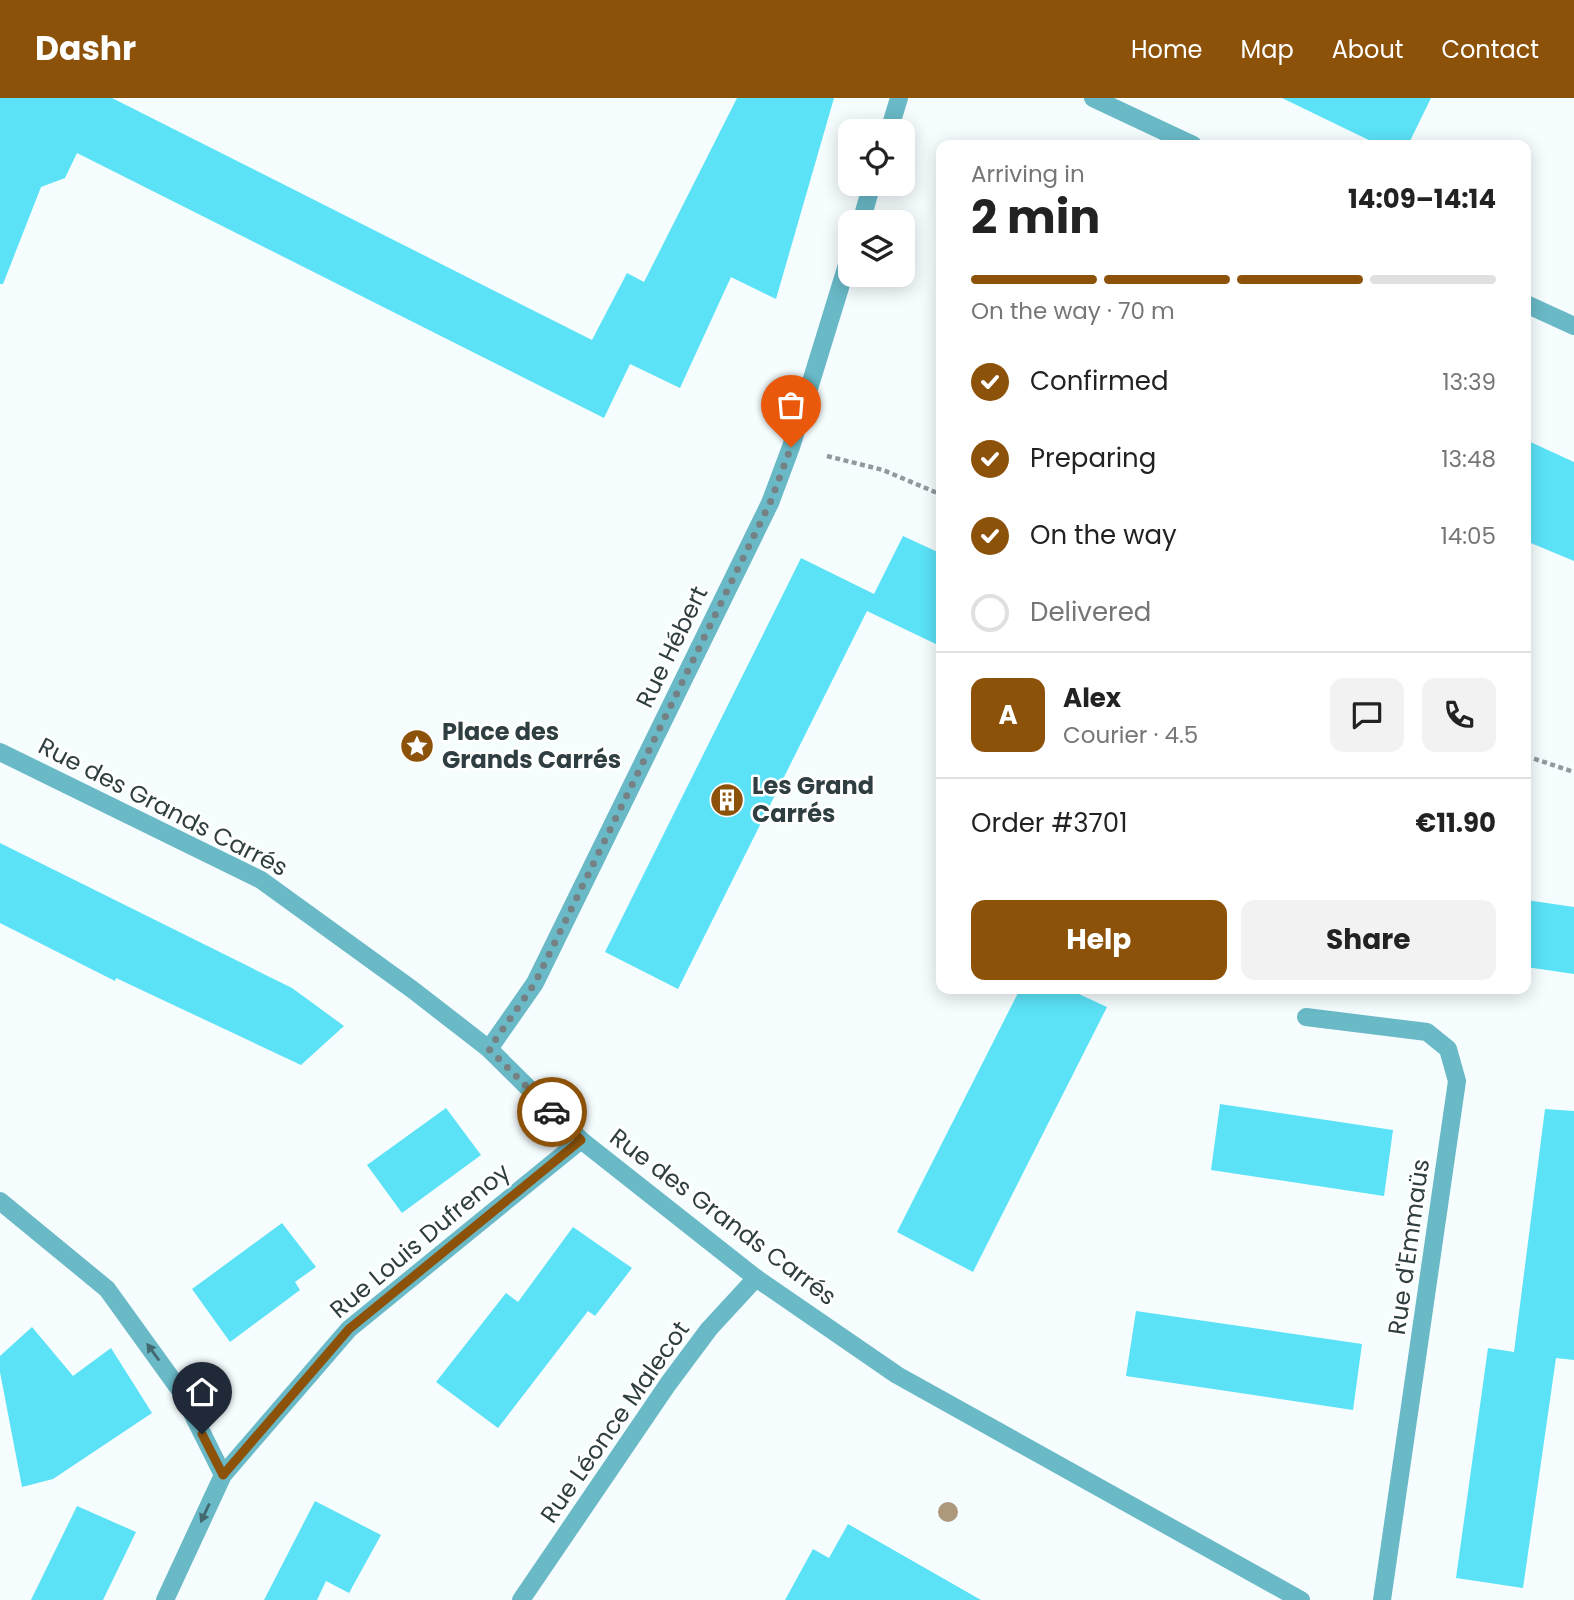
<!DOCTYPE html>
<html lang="en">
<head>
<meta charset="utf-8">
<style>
	body { margin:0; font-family:Poppins,sans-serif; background:#f2f2f2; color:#222; height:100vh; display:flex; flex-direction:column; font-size:26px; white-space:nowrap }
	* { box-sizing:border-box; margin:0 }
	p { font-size:23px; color:#767676 }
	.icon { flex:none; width:38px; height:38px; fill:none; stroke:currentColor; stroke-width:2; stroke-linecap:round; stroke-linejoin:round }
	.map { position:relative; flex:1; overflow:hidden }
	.panel { position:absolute; left:936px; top:42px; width:595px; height:854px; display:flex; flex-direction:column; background:#fff; border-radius:14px; box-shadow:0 4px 18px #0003 }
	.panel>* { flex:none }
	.fabs { position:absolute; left:838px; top:21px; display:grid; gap:14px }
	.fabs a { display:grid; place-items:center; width:77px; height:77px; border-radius:14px; background:#fff; box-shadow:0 4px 18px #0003; font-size:35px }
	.pin { position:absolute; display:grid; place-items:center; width:60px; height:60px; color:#fff; margin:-72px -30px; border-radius:50% 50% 50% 0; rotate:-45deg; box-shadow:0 0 7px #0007 }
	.pin .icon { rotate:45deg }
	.courier { position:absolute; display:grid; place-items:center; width:70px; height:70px; margin:-35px; border:5px solid #8c520a; border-radius:50%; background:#fff; color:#222; box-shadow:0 2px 9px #0007 }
	.head em { font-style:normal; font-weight:700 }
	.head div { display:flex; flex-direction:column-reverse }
	.head { display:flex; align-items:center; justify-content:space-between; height:119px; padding:0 35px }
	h1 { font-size:46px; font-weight:700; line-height:52px }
	.bar { display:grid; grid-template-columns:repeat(4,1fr); gap:10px 7px; align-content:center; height:84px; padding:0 35px }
	.bar i { height:9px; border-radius:5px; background:#e0e0e0 }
	.bar .active { background:#8c520a }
	.bar p { grid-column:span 4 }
	.line { display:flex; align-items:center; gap:18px; padding:0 35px; border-top:2px solid #e0e0e0 }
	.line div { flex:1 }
	.round { display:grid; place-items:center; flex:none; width:74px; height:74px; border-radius:14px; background:#f2f2f2 }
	ol { padding:0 35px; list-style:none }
	li { display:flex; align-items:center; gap:21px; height:77px }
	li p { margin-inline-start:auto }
	li .icon { padding:7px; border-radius:50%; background:#8c520a; color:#fff; stroke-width:4 }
	li:last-child { color:#767676 }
	li i { width:38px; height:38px; border:4px solid #e0e0e0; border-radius:50% }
	.primary-button { display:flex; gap:14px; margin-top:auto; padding:14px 35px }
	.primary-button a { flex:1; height:80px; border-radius:14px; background:#8c520a; color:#fff; font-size:28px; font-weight:700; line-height:80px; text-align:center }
	.primary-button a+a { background:#f2f2f2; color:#222 }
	header { display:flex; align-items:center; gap:42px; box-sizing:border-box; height:98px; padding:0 35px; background:#8c520a; color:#fff }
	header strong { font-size:33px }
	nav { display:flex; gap:38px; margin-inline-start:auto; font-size:24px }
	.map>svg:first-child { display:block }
	.building { fill:#5be2f7 }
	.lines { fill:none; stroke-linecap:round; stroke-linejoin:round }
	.path { stroke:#8f9a9d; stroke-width:4.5; stroke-dasharray:5 3.5; stroke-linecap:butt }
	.minor { stroke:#69b9c7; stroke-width:18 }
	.tree { fill:#ae987c }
	.oneway { fill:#436970 }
	.done { stroke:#758184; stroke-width:7; stroke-dasharray:0 12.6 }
	.route { stroke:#8c520a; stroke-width:9 }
	.labels { text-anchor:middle; stroke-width:5; stroke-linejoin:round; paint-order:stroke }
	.street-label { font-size:24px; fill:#2f3e41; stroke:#fff }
	.poi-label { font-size:24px; font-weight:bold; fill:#2f3e41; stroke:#fff; text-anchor:start }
</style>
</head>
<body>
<header>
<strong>Dashr</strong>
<nav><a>Home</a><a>Map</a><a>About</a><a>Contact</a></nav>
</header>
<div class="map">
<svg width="1574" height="1502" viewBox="0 0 1574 1502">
	<rect width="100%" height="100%" fill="#f6fdff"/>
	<!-- building -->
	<g class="building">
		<path d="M0,0H112L592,242L627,175L644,184L737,0H834L776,201L731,179L680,290L630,266L604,320L77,55L65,80L41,89L3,186H0Z"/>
		<path d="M1282,0H1431L1408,47H1379Z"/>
		<path d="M1526,342L1574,364V463L1526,443Z"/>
		<path d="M903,438L942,456V549L867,513L678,891L605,854L801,460L874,496Z"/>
		<path d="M0,745L292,890L344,928L301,967L116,880L115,883L0,825Z"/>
		<path d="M1526,802L1574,809V876L1526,869Z"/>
		<path d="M1020,891H1068L1107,909L973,1174L897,1134Z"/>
		<path d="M1220,1006L1393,1032L1384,1098L1211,1072Z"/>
		<path d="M446,1010L481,1057L402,1115L367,1067Z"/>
		<path d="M1545,1011L1574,1013V1262L1556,1260L1523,1490L1456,1480L1488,1250L1514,1254Z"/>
		<path d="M282,1125L316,1169L295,1184L300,1192L230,1244L192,1191Z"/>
		<path d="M573,1129L632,1170L595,1218L588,1213L498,1330L436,1284L506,1195L518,1204Z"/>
		<path d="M1136,1213L1362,1246L1353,1312L1126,1278Z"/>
		<path d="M32,1229L73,1278L111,1250L152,1315L53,1381L22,1389L0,1274V1258Z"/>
		<path d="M315,1403L381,1437L349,1495L326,1483L317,1502H264Z"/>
		<path d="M77,1408L136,1434L103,1502H31Z"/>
		<path d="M848,1426L981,1502H785L813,1451L829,1460Z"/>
	</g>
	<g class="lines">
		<!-- path -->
		<g class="path">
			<path d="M827,358L883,372L942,397"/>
			<path d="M1526,658L1574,674"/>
		</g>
		<!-- minor -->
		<g class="minor">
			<path d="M1093,0L1193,47"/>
			<path d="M889,33L899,0"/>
			<path d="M861,124L872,86"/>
			<path d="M1526,206L1574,228"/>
			<path d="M0,654L261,782L413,892L489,951L581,1042L756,1180L897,1277L1301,1502"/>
			<path d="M1306,919L1427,934L1448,951L1457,983L1382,1502"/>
			<path d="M489,951L535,885L770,405L791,349L850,157"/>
			<path d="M0,1103L107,1191L182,1295L223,1377"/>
			<path d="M165,1502L223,1377L349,1231L581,1042"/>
			<path d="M521,1502L668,1286L709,1231L756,1180"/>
		</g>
	</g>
	<!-- trees -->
	<circle class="tree" cx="948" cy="1414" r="10"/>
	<!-- one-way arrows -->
	<defs><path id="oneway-solid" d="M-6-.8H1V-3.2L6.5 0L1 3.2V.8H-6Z" transform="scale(1.75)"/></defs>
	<g class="oneway">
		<use href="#oneway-solid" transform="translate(153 1254) rotate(-126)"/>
		<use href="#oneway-solid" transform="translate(205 1415) rotate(115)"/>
	</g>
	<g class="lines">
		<!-- done -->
		<path class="done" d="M552,1014L489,951L535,885L770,405L791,349"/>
		<!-- route -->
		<path class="route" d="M202,1336L223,1377L349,1231L581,1042L552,1014"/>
	</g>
	<!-- icons -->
	<defs>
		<g id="sight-disc" transform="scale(1.75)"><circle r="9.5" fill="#8c520a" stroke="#fff"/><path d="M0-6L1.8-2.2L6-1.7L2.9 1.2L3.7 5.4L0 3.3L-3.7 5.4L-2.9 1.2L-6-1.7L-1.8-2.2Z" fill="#fff"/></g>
		<g id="building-disc" transform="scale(1.75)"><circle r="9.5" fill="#8c520a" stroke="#fff"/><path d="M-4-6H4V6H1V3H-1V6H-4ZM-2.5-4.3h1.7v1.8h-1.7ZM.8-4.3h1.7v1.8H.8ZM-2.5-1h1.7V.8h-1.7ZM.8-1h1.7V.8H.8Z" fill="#fff"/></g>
	</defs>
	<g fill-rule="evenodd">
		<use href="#sight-disc" x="417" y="648"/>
		<use href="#building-disc" x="727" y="702"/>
	</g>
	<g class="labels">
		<!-- street labels -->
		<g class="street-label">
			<text transform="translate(672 549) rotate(-64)" y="8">Rue Hébert</text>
			<text transform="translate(163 709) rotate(27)" y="8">Rue des Grands Carrés</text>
			<text transform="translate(723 1119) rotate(37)" y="8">Rue des Grands Carrés</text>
			<text transform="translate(420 1143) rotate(-40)" y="8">Rue Louis Dufrenoy</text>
			<text transform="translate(1409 1149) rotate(-82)" y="8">Rue d'Emmaüs</text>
			<text transform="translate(615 1324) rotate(-55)" y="8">Rue Léonce Malecot</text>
		</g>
		<!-- poi labels -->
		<g class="poi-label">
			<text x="442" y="642">Place des<tspan x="442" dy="28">Grands Carrés</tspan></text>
			<text x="752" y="696">Les Grand<tspan x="752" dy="28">Carrés</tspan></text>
		</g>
	</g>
</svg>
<div class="fabs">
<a><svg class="icon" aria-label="locate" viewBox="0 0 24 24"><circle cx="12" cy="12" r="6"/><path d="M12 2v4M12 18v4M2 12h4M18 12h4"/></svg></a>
<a><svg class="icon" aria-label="layers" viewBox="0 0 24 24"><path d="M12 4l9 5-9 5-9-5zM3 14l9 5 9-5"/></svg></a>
</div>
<div class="pin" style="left:791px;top:349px;background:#ea580c"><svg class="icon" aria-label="bag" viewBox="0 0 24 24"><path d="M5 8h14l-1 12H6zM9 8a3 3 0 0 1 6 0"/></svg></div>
<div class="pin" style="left:202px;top:1336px;background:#1f2937"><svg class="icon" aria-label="home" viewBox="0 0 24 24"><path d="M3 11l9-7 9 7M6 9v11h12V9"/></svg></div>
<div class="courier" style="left:552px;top:1014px"><svg class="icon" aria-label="car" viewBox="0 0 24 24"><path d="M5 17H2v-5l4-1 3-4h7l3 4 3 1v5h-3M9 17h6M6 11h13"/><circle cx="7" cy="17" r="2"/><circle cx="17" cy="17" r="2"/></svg></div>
<section class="panel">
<div class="head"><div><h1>2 min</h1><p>Arriving in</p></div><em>14:09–14:14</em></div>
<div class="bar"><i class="active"></i><i class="active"></i><i class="active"></i><i></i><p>On the way · 70 m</p></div>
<ol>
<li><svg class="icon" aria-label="check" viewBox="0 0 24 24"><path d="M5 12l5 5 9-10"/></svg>Confirmed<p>13:39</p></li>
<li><svg class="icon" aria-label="check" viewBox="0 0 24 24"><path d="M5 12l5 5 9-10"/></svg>Preparing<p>13:48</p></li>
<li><svg class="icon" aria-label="check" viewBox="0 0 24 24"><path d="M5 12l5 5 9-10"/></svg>On the way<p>14:05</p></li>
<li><i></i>Delivered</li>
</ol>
<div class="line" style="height:126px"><b class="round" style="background:#8c520a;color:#fff">A</b><div><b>Alex</b><p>Courier · 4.5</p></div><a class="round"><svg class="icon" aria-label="chat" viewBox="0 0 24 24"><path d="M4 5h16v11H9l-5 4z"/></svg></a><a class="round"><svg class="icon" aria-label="phone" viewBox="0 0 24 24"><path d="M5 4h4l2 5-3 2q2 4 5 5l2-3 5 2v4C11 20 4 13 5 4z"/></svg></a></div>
<div class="line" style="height:91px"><div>Order #3701</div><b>€11.90</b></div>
<div class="primary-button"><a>Help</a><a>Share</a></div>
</section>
</div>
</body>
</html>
